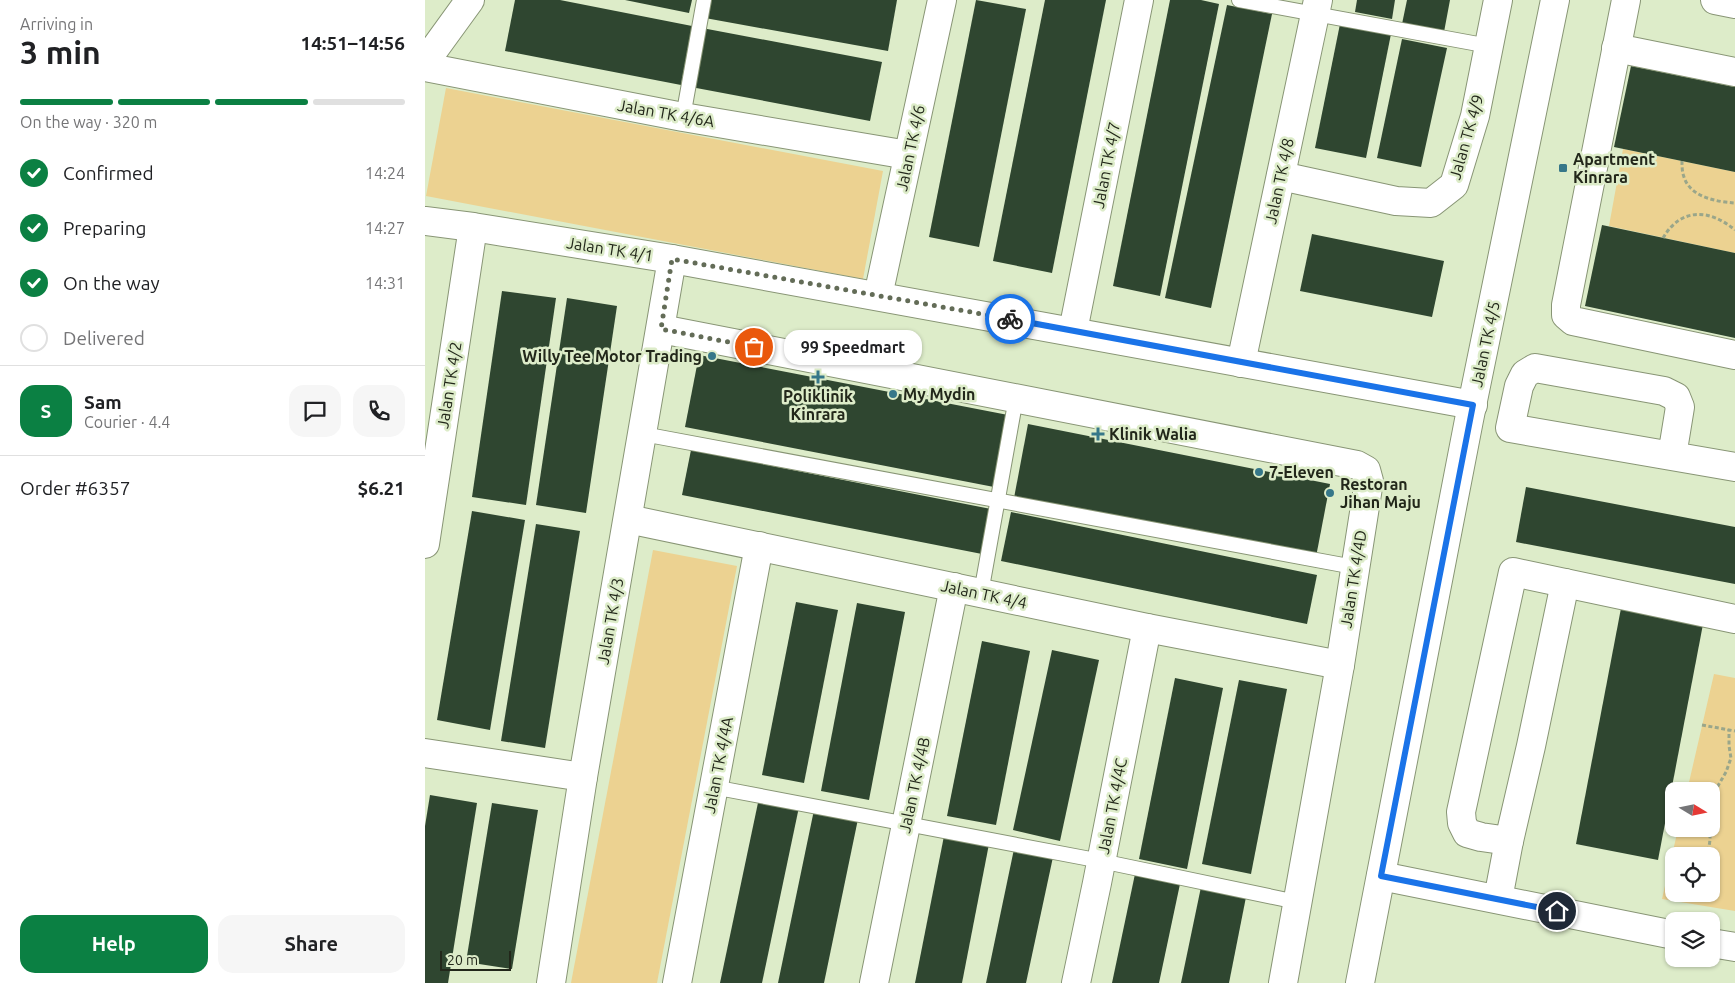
<!DOCTYPE html>
<html lang="en">
<head>
<meta charset="utf-8">
<style>
	body { margin:0; font-family:Ubuntu,sans-serif; background:#f6f6f6; color:#202124; height:100vh; display:flex; flex-direction:column; font-size:19px; white-space:nowrap }
	* { box-sizing:border-box; margin:0 }
	p { font-size:16px; color:#757577 }
	.icon { flex:none; width:28px; height:28px; fill:none; stroke:currentColor; stroke-width:2; stroke-linecap:round; stroke-linejoin:round }
	.map { position:relative; flex:1; overflow:hidden }
	.panel { display:flex; flex-direction:column; background:#fff; width:425px }
	.panel>* { flex:none }
	.needle { width:32px; rotate:100deg }
	.buttons { position:absolute; left:1240px; top:782px; display:grid; gap:10px }
	.buttons a { display:grid; place-items:center; width:55px; height:55px; border-radius:10px; background:#fff; box-shadow:0 1px 4px #0004; font-size:25px }
	.scale { position:absolute; left:15px; bottom:12px; width:71px; box-sizing:border-box; padding-left:5px; border:2px solid #22271a; border-top:0; font-size:14px; line-height:18px; white-space:nowrap; color:#22271a; -webkit-text-stroke:4px #ddecc9; paint-order:stroke }
	.pin { position:absolute; display:grid; place-items:center; width:42px; height:42px; color:#fff; margin:-21px; border:2px solid #fff; border-radius:50%; box-shadow:0 1px 5px #0007 }
	.courier { position:absolute; display:grid; place-items:center; width:50px; height:50px; margin:-25px; border:4px solid #1a73e8; border-radius:50%; background:#fff; color:#222; box-shadow:0 1px 6px #0007 }
	.bubble { position:absolute; height:35px; border-radius:15px; background:#fff; box-shadow:0 1px 4px #0004; font-size:16px; font-weight:600; line-height:35px; text-align:center }
	.overview em { font-style:normal; font-weight:600 }
	.overview div { display:flex; flex-direction:column-reverse }
	.overview { display:flex; align-items:center; justify-content:space-between; height:85px; padding:0 20px }
	h1 { font-size:32px; font-weight:600; line-height:38px }
	.bar { display:grid; grid-template-columns:repeat(4,1fr); gap:8px 5px; align-content:center; height:60px; padding:0 20px }
	.bar i { height:6px; border-radius:4px; background:#e0e0e0 }
	.bar .active { background:#0b8043 }
	.bar p { grid-column:span 4 }
	.line { display:flex; align-items:center; gap:12px; padding:0 20px; border-top:1px solid #e0e0e0 }
	.line div { flex:1 }
	.round { display:grid; place-items:center; flex:none; width:52px; height:52px; border-radius:15px; background:#f6f6f6 }
	ol { padding:0 20px; list-style:none }
	li { display:flex; align-items:center; gap:15px; height:55px }
	li p { margin-inline-start:auto }
	li .icon { padding:5px; border-radius:50%; background:#0b8043; color:#fff; stroke-width:4 }
	li:last-child { color:#757577 }
	li i { width:28px; height:28px; border:2px solid #e0e0e0; border-radius:50% }
	.button { display:flex; gap:10px; margin-top:auto; padding:10px 20px }
	.button a { flex:1; height:58px; border-radius:15px; background:#0b8043; color:#fff; font-size:20px; font-weight:600; line-height:58px; text-align:center }
	.button a+a { background:#f6f6f6; color:#202124 }
	main { display:flex; flex:1; min-height:0 }
	.map>svg:first-child { display:block }
	.green { fill:#ecd291; fill-rule:evenodd }
	.building { fill:#2f4630 }
	.lines { fill:none; stroke-linecap:round; stroke-linejoin:round }
	.lane-casing { stroke:#889575; stroke-width:16 }
	.street-casing { stroke:#889575; stroke-width:30 }
	.path { stroke:#9aa68a; stroke-width:3; stroke-dasharray:4 2.5; stroke-linecap:butt }
	.lane { stroke:#fff; stroke-width:14 }
	.street { stroke:#fff; stroke-width:28 }
	.done { stroke:#636c57; stroke-width:5; stroke-dasharray:0 9 }
	.route { stroke:#1a73e8; stroke-width:6 }
	.poi-dot { fill:#367789; stroke:#ddecc9; stroke-width:2 }
	.labels { text-anchor:middle; stroke-width:5; stroke-linejoin:round; paint-order:stroke }
	.street-label { font-size:16px; fill:#22271a; stroke:#ddecc9 }
	.poi-label { font-size:16px; font-weight:bold; fill:#22271a; stroke:#ddecc9; text-anchor:start }
</style>
</head>
<body>
<main>
<section class="panel">
<div class="overview"><div><h1>3 min</h1><p>Arriving in</p></div><em>14:51–14:56</em></div>
<div class="bar"><i class="active"></i><i class="active"></i><i class="active"></i><i></i><p>On the way · 320 m</p></div>
<ol>
<li><svg class="icon" aria-label="check" viewBox="0 0 24 24"><path d="M5 12l5 5 9-10"/></svg>Confirmed<p>14:24</p></li>
<li><svg class="icon" aria-label="check" viewBox="0 0 24 24"><path d="M5 12l5 5 9-10"/></svg>Preparing<p>14:27</p></li>
<li><svg class="icon" aria-label="check" viewBox="0 0 24 24"><path d="M5 12l5 5 9-10"/></svg>On the way<p>14:31</p></li>
<li><i></i>Delivered</li>
</ol>
<div class="line" style="height:90px"><b class="round" style="background:#0b8043;color:#fff">S</b><div><b>Sam</b><p>Courier · 4.4</p></div><a class="round"><svg class="icon" aria-label="chat" viewBox="0 0 24 24"><path d="M4 5h16v11H9l-5 4z"/></svg></a><a class="round"><svg class="icon" aria-label="phone" viewBox="0 0 24 24"><path d="M5 4h4l2 5-3 2q2 4 5 5l2-3 5 2v4C11 20 4 13 5 4z"/></svg></a></div>
<div class="line" style="height:65px"><div>Order #6357</div><b>$6.21</b></div>
<div class="button"><a>Help</a><a>Share</a></div>
</section>
<div class="map">
<svg width="1310" height="983" viewBox="0 0 1310 983">
	<rect width="100%" height="100%" fill="#ddecc9"/>
	<!-- green -->
	<g class="green">
		<path d="M21,88L458,171L438,279L1,196Z"/>
		<path d="M1198,149L1310,172V253L1184,226Z"/>
		<path d="M228,550L312,566L232,983H146Z"/>
		<path d="M1289,674L1310,678V911L1237,899L1253,829H1286V791H1262ZM1286,856V894H1249V856Z"/>
	</g>
	<!-- building -->
	<g class="building">
		<path d="M90,0H135L267,26L256,85L80,51Z"/>
		<path d="M200,0H267L264,13Z"/>
		<path d="M284,0H472L463,51L280,18Z"/>
		<path d="M551,0L601,9L554,247L504,237Z"/>
		<path d="M620,0H681L627,273L568,261Z"/>
		<path d="M745,0H776L794,4L735,296L688,286Z"/>
		<path d="M932,0H970L967,19L930,12Z"/>
		<path d="M982,0H1025L1019,32L977,24Z"/>
		<path d="M802,5L847,14L786,308L740,298Z"/>
		<path d="M915,24L966,34L941,158L890,148Z"/>
		<path d="M277,28L457,62L445,121L266,87Z"/>
		<path d="M977,39L1022,48L996,167L952,158Z"/>
		<path d="M1206,66L1310,87V172L1189,147Z"/>
		<path d="M1177,225L1310,253V338L1160,306Z"/>
		<path d="M887,234L1019,261L1007,317L875,291Z"/>
		<path d="M77,291L131,298L101,505L47,497Z"/>
		<path d="M142,298L192,306L161,513L111,505Z"/>
		<path d="M274,355L583,415L569,487L260,427Z"/>
		<path d="M603,424L905,484L891,557L589,498Z"/>
		<path d="M266,450L566,509L557,554L257,495Z"/>
		<path d="M1101,487L1310,527V584L1091,542Z"/>
		<path d="M47,511L100,520L65,730L12,720Z"/>
		<path d="M586,512L892,575L882,624L576,561Z"/>
		<path d="M111,524L155,531L120,748L76,741Z"/>
		<path d="M371,602L413,610L379,783L337,775Z"/>
		<path d="M432,603L480,612L444,800L396,791Z"/>
		<path d="M1197,603L1279,619L1233,860L1151,844Z"/>
		<path d="M557,641L605,651L571,825L522,816Z"/>
		<path d="M627,650L674,660L635,841L588,830Z"/>
		<path d="M750,678L798,688L762,869L714,859Z"/>
		<path d="M814,680L862,689L826,874L777,864Z"/>
		<path d="M5,795L52,803L23,983H0V826Z"/>
		<path d="M334,798L374,807L337,983H295Z"/>
		<path d="M67,803L113,810L87,969L41,962Z"/>
		<path d="M389,810L433,819L399,983H353Z"/>
		<path d="M519,836L564,844L537,983H490Z"/>
		<path d="M589,849L628,857L601,983H561Z"/>
		<path d="M710,874L755,884L734,983H687Z"/>
		<path d="M776,887L821,897L804,983H756Z"/>
	</g>
	<g class="lines">
		<!-- lane casing -->
		<g class="lane-casing">
			<g id="lane">
				<path d="M814,0L1064,46"/>
				<path d="M258,117L279,0"/>
				<path d="M218,434L929,567"/>
				<path d="M556,593L591,398"/>
				<path d="M288,787L676,861L872,902"/>
			</g>
		</g>
		<!-- street casing -->
		<g class="street-casing">
			<g id="street">
				<path d="M1201,0L1141,305V315L1148,321L1310,355"/>
				<path d="M1290,0L1310,4"/>
				<path d="M1191,48L1310,72"/>
				<path d="M0,62L45,0"/>
				<path d="M0,67L258,117L483,155"/>
				<path d="M856,176L971,201L1006,203L1029,185L1050,116L1073,0"/>
				<path d="M0,221L48,227L247,259L1048,405"/>
				<path d="M453,296L517,0"/>
				<path d="M236,329L932,465L941,470L944,481L915,665L858,983"/>
				<path d="M648,331L714,0"/>
				<path d="M816,363L893,0"/>
				<path d="M1247,456L1255,407L1251,397L1239,391L1110,368L1100,374L1094,386L1085,428L1310,467"/>
				<path d="M203,519L722,628L915,665"/>
				<path d="M0,544L48,227"/>
				<path d="M0,753L158,777"/>
				<path d="M1084,841L1056,837L1042,833L1037,823L1036,812L1088,572L1310,619"/>
				<path d="M956,876L1249,935"/>
				<path d="M1073,899L1084,841L1106,746L1140,583"/>
				<path d="M1286,943L1310,947"/>
				<path d="M126,983L158,777L247,259"/>
				<path d="M252,983L334,546"/>
				<path d="M449,983L529,587"/>
				<path d="M651,983L672,883L722,628"/>
				<path d="M935,983L1044,420L1130,0"/>
			</g>
		</g>
		<!-- path -->
		<g class="path">
			<path d="M1257,161C1257,166 1257,172 1259,177C1265,197 1292,202 1310,203"/>
			<path d="M1238,238C1256,207 1285,209 1310,230"/>
			<path d="M1277,725L1310,731"/>
			<path d="M1286,798L1301,772L1306,758L1304,746V729"/>
			<path d="M1278,856C1286,848 1285,840 1285,829"/>
			<path d="M1242,878L1249,875"/>
		</g>
		<!-- lane -->
		<use href="#lane" class="lane"/>
		<!-- street -->
		<use href="#street" class="street"/>
	</g>
	<g class="lines">
		<!-- done -->
		<path class="done" d="M329,347L236,329L247,259L585,319"/>
		<!-- route -->
		<path class="route" d="M585,319L1048,405L956,876L1132,911"/>
	</g>
	<!-- markers -->
	<g class="poi-dot">
		<rect x="1133" y="163" width="10" height="10" rx="2.5"/>
		<circle cx="287" cy="356" r="5"/>
		<path d="M390.5 369.5h5v5h5v5h-5v5h-5v-5h-5v-5h5z"/>
		<circle cx="468" cy="394" r="5"/>
		<path d="M670.5 426.5h5v5h5v5h-5v5h-5v-5h-5v-5h5z"/>
		<circle cx="834" cy="472" r="5"/>
		<circle cx="905" cy="493" r="5"/>
	</g>
	<g class="labels">
		<!-- street labels -->
		<g class="street-label">
			<text transform="translate(241 113) rotate(10)" y="6">Jalan TK 4/6A</text>
			<text transform="translate(1041 137) rotate(-74)" y="6">Jalan TK 4/9</text>
			<text transform="translate(485 148) rotate(-78)" y="6">Jalan TK 4/6</text>
			<text transform="translate(681 165) rotate(-79)" y="6">Jalan TK 4/7</text>
			<text transform="translate(854 181) rotate(-78)" y="6">Jalan TK 4/8</text>
			<text transform="translate(185 249) rotate(9)" y="6">Jalan TK 4/1</text>
			<text transform="translate(1060 344) rotate(-78)" y="6">Jalan TK 4/5</text>
			<text transform="translate(24 385) rotate(-81)" y="6">Jalan TK 4/2</text>
			<text transform="translate(928 579) rotate(-81)" y="6">Jalan TK 4/4D</text>
			<text transform="translate(559 594) rotate(12)" y="6">Jalan TK 4/4</text>
			<text transform="translate(185 621) rotate(-80)" y="6">Jalan TK 4/3</text>
			<text transform="translate(293 765) rotate(-79)" y="6">Jalan TK 4/4A</text>
			<text transform="translate(489 785) rotate(-78)" y="6">Jalan TK 4/4B</text>
			<text transform="translate(687 806) rotate(-79)" y="6">Jalan TK 4/4C</text>
		</g>
		<!-- poi labels -->
		<g class="poi-label">
			<text x="1148" y="165">Apartment<tspan x="1148" dy="18">Kinrara</tspan></text>
			<text x="277" y="362" text-anchor="end">Willy Tee Motor Trading</text>
			<text x="478" y="400">My Mydin</text>
			<text x="393" y="402" text-anchor="middle">Poliklinik<tspan x="393" dy="18">Kinrara</tspan></text>
			<text x="684" y="440">Klinik Walia</text>
			<text x="844" y="478">7-Eleven</text>
			<text x="915" y="490">Restoran<tspan x="915" dy="18">Jihan Maju</tspan></text>
		</g>
	</g>
</svg>
<div class="buttons">
<a><svg class="needle" viewBox="-14 -14 28 28"><path d="M0-13l5 13h-10z" fill="#e53935"/><path d="M0 13l5-13h-10z" fill="#757577"/></svg></a>
<a><svg class="icon" aria-label="locate" viewBox="0 0 24 24"><circle cx="12" cy="12" r="6"/><path d="M12 2v4M12 18v4M2 12h4M18 12h4"/></svg></a>
<a><svg class="icon" aria-label="layers" viewBox="0 0 24 24"><path d="M12 4l9 5-9 5-9-5zM3 14l9 5 9-5"/></svg></a>
</div>
<div class="scale">20 m</div>
<div class="pin" style="left:329px;top:347px;background:#ea580c"><svg class="icon" aria-label="bag" viewBox="0 0 24 24"><path d="M5 8h14l-1 12H6zM9 8a3 3 0 0 1 6 0"/></svg></div>
<div class="pin" style="left:1132px;top:911px;background:#1f2937"><svg class="icon" aria-label="home" viewBox="0 0 24 24"><path d="M3 11l9-7 9 7M6 9v11h12V9"/></svg></div>
<div class="courier" style="left:585px;top:319px"><svg class="icon" aria-label="bike" viewBox="0 0 24 24"><circle cx="6" cy="16" r="4"/><circle cx="18" cy="16" r="4"/><path d="M6 16l4-8h5l3 8M10 8l3 8H6M13 5h3"/></svg></div>
<div class="bubble" style="left:359px;top:330px;width:138px">99 Speedmart</div>
</div>
</main>
</body>
</html>
